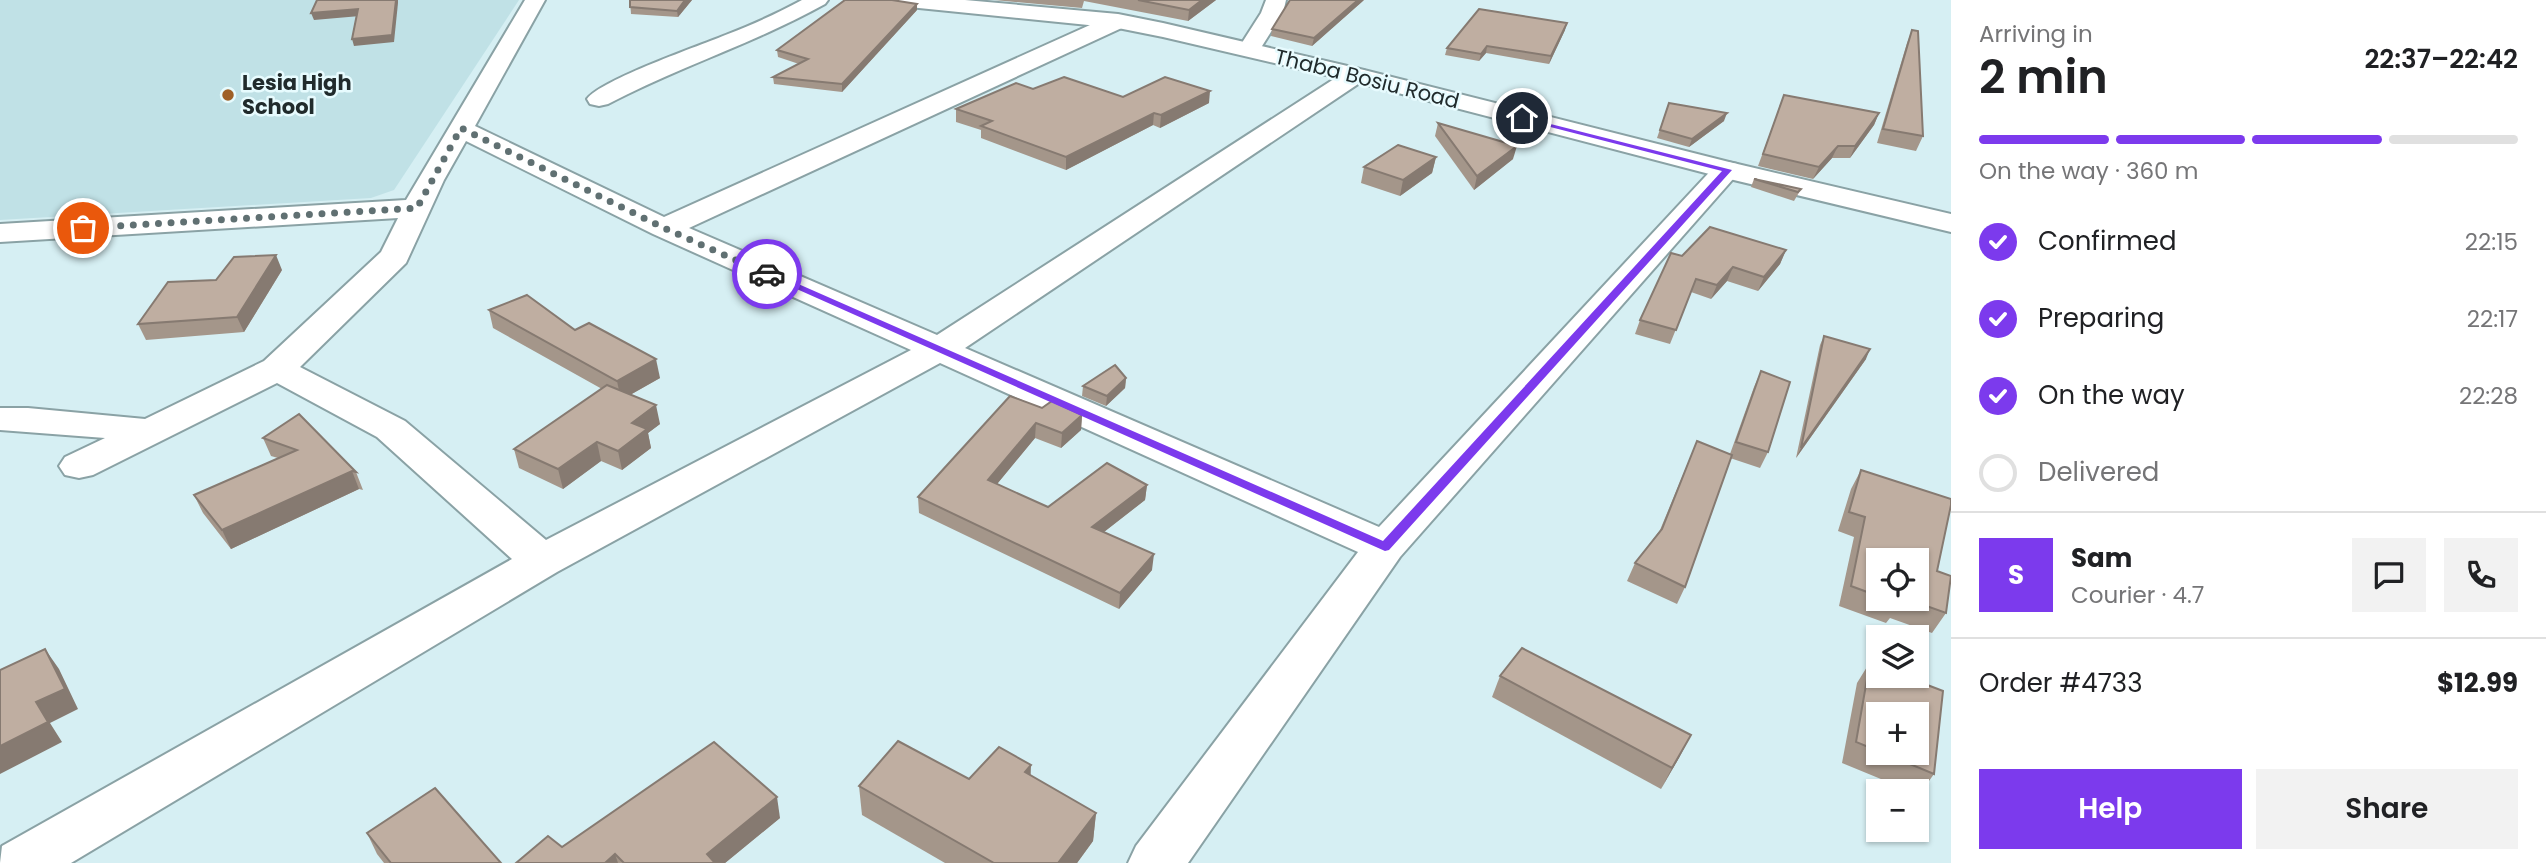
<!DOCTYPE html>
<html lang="en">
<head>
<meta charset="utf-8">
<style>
	body { margin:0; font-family:Poppins,sans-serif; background:#f2f2f2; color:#202124; height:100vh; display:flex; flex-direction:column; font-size:26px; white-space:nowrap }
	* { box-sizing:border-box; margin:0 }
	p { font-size:23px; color:#757577 }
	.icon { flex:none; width:38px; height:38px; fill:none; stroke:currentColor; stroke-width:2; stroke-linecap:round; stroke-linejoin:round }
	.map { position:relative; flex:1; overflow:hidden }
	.drawer { display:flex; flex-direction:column; background:#fff; width:595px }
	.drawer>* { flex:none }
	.controls { position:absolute; left:1866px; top:548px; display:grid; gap:14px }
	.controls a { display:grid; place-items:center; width:63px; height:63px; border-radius:0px; background:#fff; box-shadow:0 2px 5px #0004; font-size:35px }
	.pin { position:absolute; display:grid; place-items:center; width:60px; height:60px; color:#fff; margin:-30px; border:4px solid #fff; border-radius:50%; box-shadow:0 2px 7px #0007 }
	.courier { position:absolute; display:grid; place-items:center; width:70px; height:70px; margin:-35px; border:5px solid #7c3aed; border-radius:50%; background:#fff; color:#222; box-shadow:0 2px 9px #0007 }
	.head em { font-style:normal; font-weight:600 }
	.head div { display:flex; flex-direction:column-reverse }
	.head { display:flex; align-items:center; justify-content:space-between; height:119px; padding:0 28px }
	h1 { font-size:46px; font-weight:600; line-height:52px }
	.bar { display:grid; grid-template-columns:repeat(4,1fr); gap:10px 7px; align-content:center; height:84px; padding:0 28px }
	.bar i { height:9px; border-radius:5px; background:#e0e0e0 }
	.bar .selected { background:#7c3aed }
	.bar p { grid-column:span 4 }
	.line { display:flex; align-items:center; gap:18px; padding:0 28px; border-top:2px solid #e0e0e0 }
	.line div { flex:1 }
	.round { display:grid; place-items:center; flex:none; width:74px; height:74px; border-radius:0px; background:#f2f2f2 }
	ol { padding:0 28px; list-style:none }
	li { display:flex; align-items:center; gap:21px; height:77px }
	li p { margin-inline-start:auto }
	li .icon { padding:7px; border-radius:50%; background:#7c3aed; color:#fff; stroke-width:4 }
	li:last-child { color:#757577 }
	li i { width:38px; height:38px; border:4px solid #e0e0e0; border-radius:50% }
	.cta { display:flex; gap:14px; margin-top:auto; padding:14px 28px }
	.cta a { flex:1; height:80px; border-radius:0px; background:#7c3aed; color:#fff; font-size:28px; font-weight:600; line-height:80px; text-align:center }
	.cta a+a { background:#f2f2f2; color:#202124 }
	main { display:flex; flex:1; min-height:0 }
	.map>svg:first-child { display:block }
	.built { fill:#c0e1e6 }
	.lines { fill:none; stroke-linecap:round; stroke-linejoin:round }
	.street-casing { stroke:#8aa2a5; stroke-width:4 }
	.secondary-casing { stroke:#8aa2a5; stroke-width:4 }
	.street { fill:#fff; fill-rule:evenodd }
	.secondary { fill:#fff; fill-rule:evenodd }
	.wall { fill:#a4968a; fill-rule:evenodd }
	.shaded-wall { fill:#867a71 }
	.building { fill:#bfaea1; stroke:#867a71; stroke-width:2 }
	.route { fill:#7c3aed }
	.done { stroke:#607072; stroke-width:7; stroke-dasharray:0 12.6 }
	.poi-dot { fill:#9f6027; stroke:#e7fbfe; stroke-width:2.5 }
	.labels { text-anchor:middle; stroke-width:5; stroke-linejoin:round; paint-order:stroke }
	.far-street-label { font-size:21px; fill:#212b2c; stroke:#e7fbfe }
	.far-poi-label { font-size:21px; font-weight:bold; fill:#212b2c; stroke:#e7fbfe; text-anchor:start }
</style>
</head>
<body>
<main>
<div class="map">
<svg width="1951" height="863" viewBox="0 0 1951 863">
	<rect width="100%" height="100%" fill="#d6eff3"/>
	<!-- built -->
	<path class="built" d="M0,0H519L394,190L371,198L0,220Z"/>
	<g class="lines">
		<!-- street casing -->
		<g class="street-casing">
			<g id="street">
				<path d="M525,0H545L475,126L664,217L1110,16H1126L1129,21L1126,26L689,228L937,335L1348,70H1364L1368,75L1364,80L965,348L1379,527L1717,164L1727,162L1737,164L1741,170L1400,557L1188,863H1128L1136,846L1358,552L940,363L557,572L71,863H0L2,846L512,559L377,437L277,383L93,475L79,478L65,475L59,466L65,457L105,438L0,430V408H28L145,419L264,361L381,252L398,218L0,242V224L406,200ZM466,141L653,234L911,350L546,540L405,421L300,367L406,263L444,180Z"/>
				<path d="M802,0H828L825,4C755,43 678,67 608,104L599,106L590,104L587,99C600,80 702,45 728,34C754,24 778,13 802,0Z"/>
				<path d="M1266,0H1286L1283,13L1257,54H1241L1238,49L1261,13Z"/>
			</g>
		</g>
		<!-- secondary casing -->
		<g class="secondary-casing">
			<path id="secondary" d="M889,0H965L1118,14L1163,23L1356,68L1729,162L1951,214V232L1717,176L1352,81L1163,37L1118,28L899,6L892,4Z"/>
		</g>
		<!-- street -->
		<use href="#street" class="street"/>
		<!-- secondary -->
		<use href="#secondary" class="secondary"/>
	</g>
	<!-- wall -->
	<g class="wall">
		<path d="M630,0H692L678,17L631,14Z"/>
		<path d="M994,0H1216L1188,21L1084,1L1082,8Z"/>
		<path d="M1364,0L1312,46L1271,36L1272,29Z"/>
		<path d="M917,10L842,92L774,84L773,77L799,64L778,57L777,50Z"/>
		<path d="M1565,30L1549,64L1486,53L1479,61L1445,55L1447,48Z"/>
		<path d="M1912,30L1923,136L1916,151L1877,143L1907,43Z"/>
		<path d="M1033,89L1123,97L1209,103L1160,128L1153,125L1066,170L981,138V130L956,122V109Z"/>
		<path d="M1784,95L1879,113L1874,125L1850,158H1832L1813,179L1758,166Z"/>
		<path d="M1669,103L1724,121L1689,147L1657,138Z"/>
		<path d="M1438,123L1513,159L1474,190L1435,136Z"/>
		<path d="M1436,157L1432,173L1400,196L1361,183L1364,167Z"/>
		<path d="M1754,179L1801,189L1794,201L1751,187Z"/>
		<path d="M1786,250L1780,264L1758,291L1727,281L1711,299L1691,292L1670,344L1635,334L1640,320L1682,256Z"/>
		<path d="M282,270L244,332L146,340L138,324Z"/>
		<path d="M489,310L575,330L660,378L630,395L660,424L648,433L651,448L622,470L601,461L563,489L519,468L514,449L602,389L493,328Z"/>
		<path d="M1824,336L1866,359L1796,458L1820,345Z"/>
		<path d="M1761,371L1768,452L1760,468L1730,458L1685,587L1677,604L1627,581L1635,563L1660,530L1697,441L1730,454L1754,387Z"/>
		<path d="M1126,378L1125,388L1106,406L1082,396L1083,386Z"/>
		<path d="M1042,408L1082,415L1081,430L1061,448L1035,438L997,484L1048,507L1147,485L1145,500L1104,532L1152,570L1119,609L919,513L918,497Z"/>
		<path d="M263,438L356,472L363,490L359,489L231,549L203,513L194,495L278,458L271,456Z"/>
		<path d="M1861,470L1937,571L1946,613L1932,633L1890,618L1886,623L1839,606L1854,537L1838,531L1851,489ZM1878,560L1916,598H1878Z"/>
		<path d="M1870,662L1934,774L1919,795L1916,794V791H1910L1842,763L1857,683ZM1878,714L1916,752H1878Z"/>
		<path d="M1500,676L1680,756L1661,789L1492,697Z"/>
		<path d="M1030,775L1096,813L1093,841L1077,863H945L862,815L859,786Z"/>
		<path d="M780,818L725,863H516L562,847Z"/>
		<path d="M367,833L501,863H384L377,854Z"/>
	</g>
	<!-- shaded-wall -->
	<g class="shaded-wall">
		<path d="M396,0H398V3L394,42L354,46L352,39Z"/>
		<path d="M685,0H692L678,17L677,11Z"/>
		<path d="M1202,0H1216L1188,21L1189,10Z"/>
		<path d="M1358,0H1364L1312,46L1314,38Z"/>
		<path d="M917,4V10L842,92V84Z"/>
		<path d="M358,9L360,16L314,20L311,13Z"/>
		<path d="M1567,23L1565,30L1549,64L1551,56Z"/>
		<path d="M1487,46L1486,53L1479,61L1481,54Z"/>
		<path d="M1210,91L1209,103L1160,128L1161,115Z"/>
		<path d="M1154,113L1153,125L1066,170V157Z"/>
		<path d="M1727,113L1724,121L1689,147L1692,139Z"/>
		<path d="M1879,113L1874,125L1850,158L1855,146Z"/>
		<path d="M1517,146L1513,159L1474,190L1477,176Z"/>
		<path d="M1838,146L1832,158L1813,179L1819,167Z"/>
		<path d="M1436,157L1432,173L1400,196L1403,180Z"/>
		<path d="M1786,250L1780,264L1758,291L1764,277Z"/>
		<path d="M276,255L282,270L244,332L237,317Z"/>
		<path d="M1733,267L1727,281L1711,299L1717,285Z"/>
		<path d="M1870,349L1866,359L1796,458L1801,448Z"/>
		<path d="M656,359L660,378L621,400L617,381Z"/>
		<path d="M1126,378L1125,388L1106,406L1107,396Z"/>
		<path d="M656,405L660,424L648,433L651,448L622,470L618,451L632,423Z"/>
		<path d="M1082,415L1081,430L1061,448L1062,433Z"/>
		<path d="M1036,423L1035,438L988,495V480Z"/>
		<path d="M597,442L601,461L563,489L558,469Z"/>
		<path d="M352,471L359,489L231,549L222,530Z"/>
		<path d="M1147,485L1145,500L1091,542L1092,527Z"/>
		<path d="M1154,554L1152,570L1119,609L1120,593Z"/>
		<path d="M45,649L59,669L78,709L50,723L62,742L0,774V746Z"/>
		<path d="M1691,735L1680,756L1661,789L1672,768Z"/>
		<path d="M1031,765L1030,794L1025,772Z"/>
		<path d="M777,797L780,818L725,863H708L707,854Z"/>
		<path d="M1096,813L1093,841L1077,863H1058Z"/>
		<path d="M615,854L618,863H605Z"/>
	</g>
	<!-- building -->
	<g class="building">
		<path d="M317,0H396L392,35L352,39L358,9L311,13Z"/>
		<path d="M630,0H685L677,11L630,7Z"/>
		<path d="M845,0H892L917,4L842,84L773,77L808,59L777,50Z"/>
		<path d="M1138,0H1202L1189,10Z"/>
		<path d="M1290,0H1358L1314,38L1272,29Z"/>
		<path d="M1479,9L1567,23L1551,56L1487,46L1481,54L1447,48Z"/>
		<path d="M1912,30L1918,31L1923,136L1883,129Z"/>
		<path d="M1064,77L1123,97L1165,77L1210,91L1161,115L1154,113L1066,157L981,126L992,121L956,109L1016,83L1033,89Z"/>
		<path d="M1784,95L1879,113L1855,146H1838L1819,167L1763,154Z"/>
		<path d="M1669,103L1727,113L1692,139L1660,130Z"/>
		<path d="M1438,123L1517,146L1477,176Z"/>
		<path d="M1398,145L1436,157L1403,180L1364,167Z"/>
		<path d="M1754,179L1801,189L1798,192Z"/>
		<path d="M1710,227L1786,250L1764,277L1733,267L1717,285L1696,279L1676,330L1640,320L1671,253L1682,256Z"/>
		<path d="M276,255L237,317L138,324L168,282L216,280L234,257Z"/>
		<path d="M527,295L575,330L589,323L656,359L617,381L489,310Z"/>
		<path d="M1824,336L1870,349L1801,448Z"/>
		<path d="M1115,365L1126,378L1107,396L1083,386Z"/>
		<path d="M1761,371L1790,382L1768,452L1736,442Z"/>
		<path d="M607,385L656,405L632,423L647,429L618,451L597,442L558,469L514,449Z"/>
		<path d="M1010,396L1042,408L1052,401L1082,415L1062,433L1036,423L988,480L1048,507L1107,463L1147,485L1092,527L1154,554L1120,593L918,497Z"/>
		<path d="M299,414L356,472L352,471L222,530L194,495L297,450L263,438Z"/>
		<path d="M1697,441L1732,455L1685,587L1635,563L1662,529Z"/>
		<path d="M1861,470L1951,499V505L1937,571L1951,576L1946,613L1904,598H1916V560H1878V596L1851,586L1865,517L1849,512Z"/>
		<path d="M1886,598H1900L1899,603Z"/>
		<path d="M1522,648L1691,735L1672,768L1500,676Z"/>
		<path d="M45,649L65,689L36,702L48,722L0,746V670Z"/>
		<path d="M1870,662L1878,666V676H1904L1943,691L1934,774L1881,752H1916V714H1878V751L1856,742Z"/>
		<path d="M898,741L969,779L999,747L1031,765L1025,772L1096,813L1058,863H994L859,786Z"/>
		<path d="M714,742L777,797L707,854L715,863H624L615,854L605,863H516L548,836L562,847Z"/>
		<path d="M435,788L501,863H391L367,833Z"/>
	</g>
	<!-- route -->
	<path class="route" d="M1519,116L1732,170L1389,550L1385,551L763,274L771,272L1383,541L1722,171L1519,119Z"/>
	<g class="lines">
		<!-- done -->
		<path class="done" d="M83,228L417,208L461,128L664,228L767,274"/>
	</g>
	<!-- markers -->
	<circle class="poi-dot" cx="228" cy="95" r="7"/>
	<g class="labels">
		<!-- far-street labels -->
		<g class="far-street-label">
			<text transform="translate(1367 79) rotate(14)" y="7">Thaba Bosiu Road</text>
		</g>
		<!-- far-poi labels -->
		<g class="far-poi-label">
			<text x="242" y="90">Lesia High<tspan x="242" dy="24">School</tspan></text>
		</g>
	</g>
</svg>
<div class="controls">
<a><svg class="icon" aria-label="locate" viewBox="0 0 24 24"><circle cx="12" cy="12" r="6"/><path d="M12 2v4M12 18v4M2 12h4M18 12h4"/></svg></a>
<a><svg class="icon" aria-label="layers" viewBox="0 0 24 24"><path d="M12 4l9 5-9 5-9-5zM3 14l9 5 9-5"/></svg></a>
<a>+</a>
<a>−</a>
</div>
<div class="pin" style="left:83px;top:228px;background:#ea580c"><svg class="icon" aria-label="bag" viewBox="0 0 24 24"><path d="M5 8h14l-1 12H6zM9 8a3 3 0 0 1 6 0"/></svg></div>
<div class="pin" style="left:1522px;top:118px;background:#1f2937"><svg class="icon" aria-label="home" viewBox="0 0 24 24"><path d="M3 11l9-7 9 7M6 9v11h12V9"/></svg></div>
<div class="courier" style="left:767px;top:274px"><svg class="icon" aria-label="car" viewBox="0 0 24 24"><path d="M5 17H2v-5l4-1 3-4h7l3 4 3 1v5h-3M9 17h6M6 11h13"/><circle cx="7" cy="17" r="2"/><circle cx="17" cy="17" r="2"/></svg></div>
</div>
<section class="drawer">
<div class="head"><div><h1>2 min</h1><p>Arriving in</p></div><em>22:37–22:42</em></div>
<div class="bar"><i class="selected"></i><i class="selected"></i><i class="selected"></i><i></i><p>On the way · 360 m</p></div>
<ol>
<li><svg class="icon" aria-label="check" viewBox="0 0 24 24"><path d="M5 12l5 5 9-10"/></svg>Confirmed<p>22:15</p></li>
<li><svg class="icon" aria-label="check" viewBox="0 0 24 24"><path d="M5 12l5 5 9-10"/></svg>Preparing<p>22:17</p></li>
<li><svg class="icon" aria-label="check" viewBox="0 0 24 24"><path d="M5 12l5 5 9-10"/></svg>On the way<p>22:28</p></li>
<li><i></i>Delivered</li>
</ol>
<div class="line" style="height:126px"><b class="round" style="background:#7c3aed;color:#fff">S</b><div><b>Sam</b><p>Courier · 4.7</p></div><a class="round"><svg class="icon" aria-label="chat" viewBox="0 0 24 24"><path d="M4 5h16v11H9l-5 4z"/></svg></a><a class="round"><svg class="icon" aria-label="phone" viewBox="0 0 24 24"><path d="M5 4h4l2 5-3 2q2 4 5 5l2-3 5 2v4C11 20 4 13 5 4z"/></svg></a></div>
<div class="line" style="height:91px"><div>Order #4733</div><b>$12.99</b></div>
<div class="cta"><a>Help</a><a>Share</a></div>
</section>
</main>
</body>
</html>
